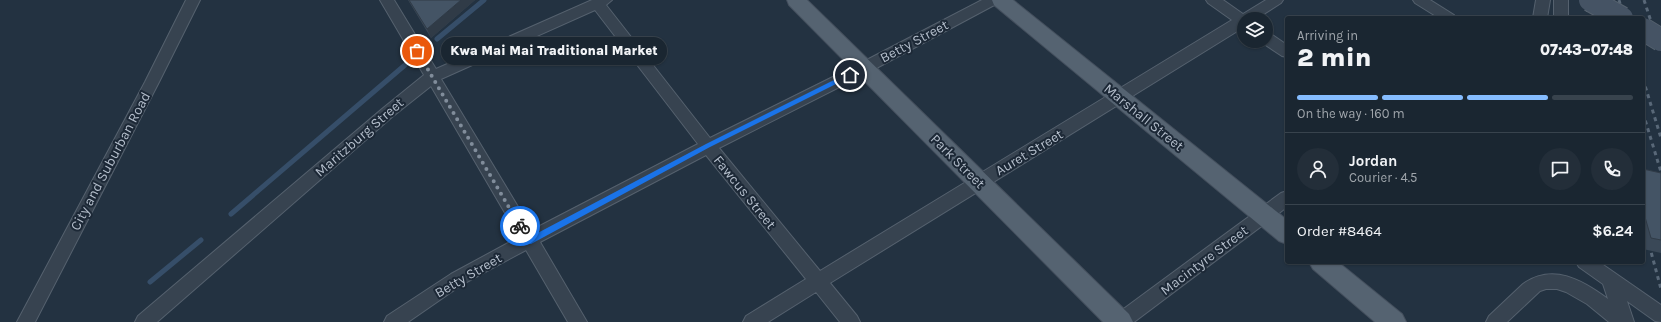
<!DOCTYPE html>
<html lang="en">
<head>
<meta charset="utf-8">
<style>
	body { margin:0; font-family:Karla,sans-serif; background:#232e39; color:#f1f3f6; height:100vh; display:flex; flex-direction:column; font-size:15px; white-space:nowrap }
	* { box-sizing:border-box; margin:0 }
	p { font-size:13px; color:#9fa5ab }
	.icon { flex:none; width:22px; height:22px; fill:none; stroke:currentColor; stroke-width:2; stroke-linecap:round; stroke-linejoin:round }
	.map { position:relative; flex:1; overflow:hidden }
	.sheet { position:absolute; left:1285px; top:16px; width:360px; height:248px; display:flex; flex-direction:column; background:#1a2631; border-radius:4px; box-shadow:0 1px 3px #0004,0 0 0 1px #38434d }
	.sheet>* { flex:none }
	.buttons { position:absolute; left:1237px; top:12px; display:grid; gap:8px }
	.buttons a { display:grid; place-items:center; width:36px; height:36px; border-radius:50%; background:#1a2631; box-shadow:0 1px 3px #0004,0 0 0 1px #38434d; font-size:20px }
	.pin { position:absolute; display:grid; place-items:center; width:34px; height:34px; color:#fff; margin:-17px; border:2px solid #fff; border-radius:50%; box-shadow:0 1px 4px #0007 }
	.courier { position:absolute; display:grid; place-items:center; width:40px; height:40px; margin:-20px; border:3px solid #1a73e8; border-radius:50%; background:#fff; color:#222; box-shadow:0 1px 5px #0007 }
	.bubble { position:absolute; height:28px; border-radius:14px; background:#1a2631; box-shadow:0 1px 3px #0004,0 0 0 1px #38434d; font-size:13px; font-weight:800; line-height:28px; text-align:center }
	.overview em { font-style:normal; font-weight:800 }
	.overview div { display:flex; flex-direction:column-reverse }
	.overview { display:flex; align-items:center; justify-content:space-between; height:68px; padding:0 12px }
	h1 { font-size:26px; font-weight:800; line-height:30px }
	.bar { display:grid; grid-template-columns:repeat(4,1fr); gap:6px 4px; align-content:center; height:48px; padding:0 12px }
	.bar i { height:5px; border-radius:3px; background:#38434d }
	.bar .active { background:#85bcff }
	.bar p { grid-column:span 4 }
	.line { display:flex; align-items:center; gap:10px; padding:0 12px; border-top:1px solid #38434d }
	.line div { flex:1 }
	.round { display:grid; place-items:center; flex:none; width:42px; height:42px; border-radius:21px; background:#232e39 }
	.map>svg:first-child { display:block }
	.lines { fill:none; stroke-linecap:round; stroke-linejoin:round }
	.stream { stroke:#364e69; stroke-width:5 }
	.street-casing { stroke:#55616e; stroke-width:2 }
	.primary-casing { stroke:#444f5d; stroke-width:2 }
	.street { fill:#374350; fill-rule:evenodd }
	.primary { fill:#556371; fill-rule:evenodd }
	.rail { stroke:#596878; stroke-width:3; stroke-dasharray:4 4; stroke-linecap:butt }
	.secondary-bridge-casing { stroke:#55616e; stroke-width:24; stroke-linecap:butt }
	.secondary-bridge { stroke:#455364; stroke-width:22 }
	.wall { fill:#3a4857 }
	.shaded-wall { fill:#303b47 }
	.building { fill:#445465; stroke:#303b47 }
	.route { fill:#1a73e8 }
	.done { stroke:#818d9b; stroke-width:4; stroke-dasharray:0 7.2 }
	.labels { text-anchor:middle; stroke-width:4; stroke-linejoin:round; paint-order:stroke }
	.street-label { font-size:14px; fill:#b4becb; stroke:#1c2836 }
</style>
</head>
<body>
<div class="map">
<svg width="1661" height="322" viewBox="0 0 1661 322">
	<rect width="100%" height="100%" fill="#233241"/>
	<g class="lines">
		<!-- stream -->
		<g class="stream">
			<path d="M437,39L484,0"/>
			<path d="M231,214L405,65"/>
			<path d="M150,282L201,240"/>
		</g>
		<!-- street casing -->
		<g class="street-casing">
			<g id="street">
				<path d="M186,0H200L159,82L35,322H17L145,82Z"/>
				<path d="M380,0H394L436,69L592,0H612L606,5L710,138L859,64L982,0H1000L998,3L869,72L719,148L820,271L1232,20L1208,3L1206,0H1223L1243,14L1266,0H1283L1281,3L1256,19H1244V27L830,283L857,316L860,322H840L816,292L768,322H743L746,316L806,279L706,155L540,242L587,322H568L526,250L463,284L408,322H384L387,316L451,274L519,237L431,86L392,117L157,322H135L138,316L382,109L424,75ZM595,10L698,144L532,230L441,79Z"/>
				<path d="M1413,0H1430L1454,15L1456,18H1439L1415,3Z"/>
				<path d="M1536,0H1550L1547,18H1533Z"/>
				<rect x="1554" y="0" width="14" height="18"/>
				<path d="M1266,33L1271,34L1287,45V57L1282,56L1261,42L1266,41Z"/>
				<path d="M1287,191V207L1134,322H1111L1114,316L1281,193Z"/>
				<path d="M1576,262H1599L1661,305V322L1655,321L1627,301L1634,322H1609L1587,304L1566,292L1557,289H1546L1540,291L1507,322H1486L1489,316L1523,284C1553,263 1582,280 1608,299L1603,284L1579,267Z"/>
			</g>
		</g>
		<!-- primary casing -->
		<g class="primary-casing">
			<g id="primary">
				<path d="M787,0H807L1129,314L1133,322H1103L789,5Z"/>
				<path d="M992,0H1013L1287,220V244L1279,241L994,5Z"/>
				<path d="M1309,262H1338L1402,314L1406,322H1375L1313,269Z"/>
			</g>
		</g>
		<!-- street -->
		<use href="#street" class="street"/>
		<!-- primary -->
		<use href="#primary" class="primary"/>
		<!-- rail -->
		<g class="rail">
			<path d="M1585,0L1589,18"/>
			<path d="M1609,0L1614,18"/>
			<path d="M1619,0L1624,18"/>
			<path d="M1644,0L1661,52"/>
			<path d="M1643,79L1661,138"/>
			<path d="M1643,113L1661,172"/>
			<path d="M1643,222L1661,289"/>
		</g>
		<!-- secondary-bridge casing -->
		<g class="secondary-bridge-casing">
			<g id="secondary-bridge">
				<path d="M1590,0L1622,18"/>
				<path d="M1643,29L1661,40"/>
			</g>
		</g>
		<!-- secondary-bridge -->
		<use href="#secondary-bridge" class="secondary-bridge"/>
	</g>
	<!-- wall -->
	<g class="wall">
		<path d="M408,0H475L431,38Z"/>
		<path d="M1643,169L1661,173V253L1643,249Z"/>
	</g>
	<!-- shaded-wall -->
	<path class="shaded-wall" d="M461,0H475L431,38L427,29Z"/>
	<!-- building -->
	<g class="building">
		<path d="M409,0H461L427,29Z"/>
		<path d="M1643,169L1661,173V240L1651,238L1643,210Z"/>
	</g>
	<!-- route -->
	<path class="route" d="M850,72L853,75L852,76L710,147L531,244H526L516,226L517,224H522L530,237L706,144Z"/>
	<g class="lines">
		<!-- done -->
		<path class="done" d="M417,51L520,226"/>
	</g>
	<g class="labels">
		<!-- street labels -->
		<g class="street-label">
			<text transform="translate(914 41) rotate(-28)" y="5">Betty Street</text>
			<text transform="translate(1144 117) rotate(39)" y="5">Marshall Street</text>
			<text transform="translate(359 137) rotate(-41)" y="5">Maritzburg Street</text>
			<text transform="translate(1029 152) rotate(-31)" y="5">Auret Street</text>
			<text transform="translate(110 161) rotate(-62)" y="5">City and Suburban Road</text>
			<text transform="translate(958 161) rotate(45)" y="5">Park Street</text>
			<text transform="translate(745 192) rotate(51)" y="5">Fawcus Street</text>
			<text transform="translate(1204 260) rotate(-37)" y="5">Macintyre Street</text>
			<text transform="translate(468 275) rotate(-30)" y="5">Betty Street</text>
		</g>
	</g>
</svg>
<div class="buttons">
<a><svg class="icon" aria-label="layers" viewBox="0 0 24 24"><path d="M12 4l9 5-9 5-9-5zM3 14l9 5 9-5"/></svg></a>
</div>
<div class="pin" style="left:417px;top:51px;background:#ea580c"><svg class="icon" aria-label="bag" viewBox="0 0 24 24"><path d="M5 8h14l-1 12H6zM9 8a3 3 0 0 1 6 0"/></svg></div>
<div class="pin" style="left:850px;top:75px;background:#1f2937"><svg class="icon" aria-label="home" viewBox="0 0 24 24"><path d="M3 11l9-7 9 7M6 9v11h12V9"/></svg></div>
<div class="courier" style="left:520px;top:226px"><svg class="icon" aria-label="bike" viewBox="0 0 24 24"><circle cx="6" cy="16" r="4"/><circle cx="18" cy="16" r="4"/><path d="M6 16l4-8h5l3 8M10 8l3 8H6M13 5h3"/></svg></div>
<div class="bubble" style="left:441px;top:37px;width:226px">Kwa Mai Mai Traditional Market</div>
<section class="sheet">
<div class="overview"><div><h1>2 min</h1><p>Arriving in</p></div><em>07:43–07:48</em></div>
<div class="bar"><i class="active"></i><i class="active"></i><i class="active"></i><i></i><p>On the way · 160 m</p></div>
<div class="line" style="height:72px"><a class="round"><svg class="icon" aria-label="person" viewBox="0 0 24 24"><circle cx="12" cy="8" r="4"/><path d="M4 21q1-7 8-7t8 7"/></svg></a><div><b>Jordan</b><p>Courier · 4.5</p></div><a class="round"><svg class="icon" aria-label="chat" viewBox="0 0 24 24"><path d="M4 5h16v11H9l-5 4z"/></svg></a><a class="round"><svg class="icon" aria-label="phone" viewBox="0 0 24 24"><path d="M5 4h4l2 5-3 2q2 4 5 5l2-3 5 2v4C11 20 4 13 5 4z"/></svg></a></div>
<div class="line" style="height:52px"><div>Order #8464</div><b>$6.24</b></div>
</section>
</div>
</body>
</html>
